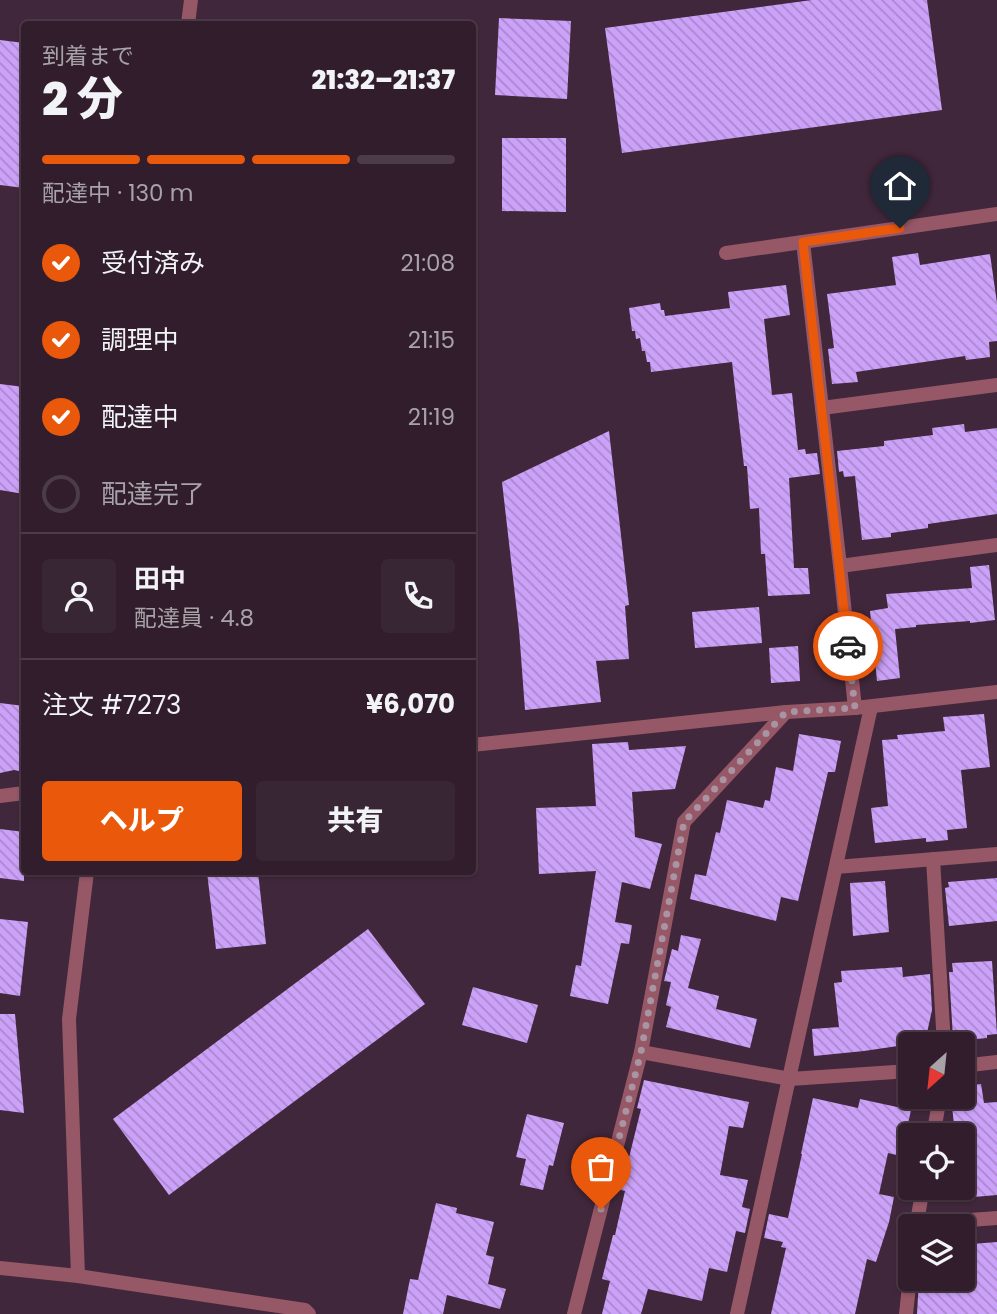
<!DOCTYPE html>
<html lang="ja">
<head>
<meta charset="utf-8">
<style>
	body { margin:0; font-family:Poppins,"Noto Sans JP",sans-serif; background:#392634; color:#f1f3f6; height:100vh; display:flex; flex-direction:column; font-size:26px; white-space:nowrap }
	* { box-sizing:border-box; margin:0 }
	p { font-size:23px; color:#a8a2a9 }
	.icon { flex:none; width:38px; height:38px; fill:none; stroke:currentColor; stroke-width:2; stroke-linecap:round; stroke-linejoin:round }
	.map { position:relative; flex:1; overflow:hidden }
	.details { position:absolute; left:21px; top:21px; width:455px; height:854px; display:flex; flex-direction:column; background:#311d2c; border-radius:7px; box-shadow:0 2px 5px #0004,0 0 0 2px #4c3b48 }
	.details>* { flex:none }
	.needle { width:46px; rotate:207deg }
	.tools { position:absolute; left:898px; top:1032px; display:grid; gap:14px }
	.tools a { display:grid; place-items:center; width:77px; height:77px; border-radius:7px; background:#311d2c; box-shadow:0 2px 5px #0004,0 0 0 2px #4c3b48; font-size:35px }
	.pin { position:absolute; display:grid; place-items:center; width:60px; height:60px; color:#fff; margin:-72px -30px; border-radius:50% 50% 50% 0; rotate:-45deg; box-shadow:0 0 7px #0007 }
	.pin .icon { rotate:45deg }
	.courier { position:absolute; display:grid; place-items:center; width:70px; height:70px; margin:-35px; border:5px solid #ea580c; border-radius:50%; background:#fff; color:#222; box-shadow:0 2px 9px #0007 }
	.summary em { font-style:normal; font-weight:800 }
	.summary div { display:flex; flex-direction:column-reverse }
	.summary { display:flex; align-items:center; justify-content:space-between; height:119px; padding:0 21px }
	h1 { font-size:46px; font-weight:800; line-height:52px }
	.bar { display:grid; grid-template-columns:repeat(4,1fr); gap:10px 7px; align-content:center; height:84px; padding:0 21px }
	.bar i { height:9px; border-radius:5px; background:#4c3b48 }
	.bar .active { background:#ea580c }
	.bar p { grid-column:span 4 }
	.line { display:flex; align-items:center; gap:18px; padding:0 21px; border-top:2px solid #4c3b48 }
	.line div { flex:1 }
	.round { display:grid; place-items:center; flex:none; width:74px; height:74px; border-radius:7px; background:#392634 }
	ol { padding:0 21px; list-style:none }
	li { display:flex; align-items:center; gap:21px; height:77px }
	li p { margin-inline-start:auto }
	li .icon { padding:7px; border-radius:50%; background:#ea580c; color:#fff; stroke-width:4 }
	li:last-child { color:#a8a2a9 }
	li i { width:38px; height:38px; border:4px solid #4c3b48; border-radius:50% }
	.cta { display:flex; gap:14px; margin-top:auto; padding:14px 21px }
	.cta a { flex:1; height:80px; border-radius:7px; background:#ea580c; color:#fff; font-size:28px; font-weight:800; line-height:80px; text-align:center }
	.cta a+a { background:#392634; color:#f1f3f6 }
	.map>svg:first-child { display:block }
	.building { fill:url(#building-back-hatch) }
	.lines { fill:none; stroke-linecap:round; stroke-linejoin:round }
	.street { stroke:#965766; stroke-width:14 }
	.done { stroke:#a894a3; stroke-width:7; stroke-dasharray:0 12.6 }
	.route { stroke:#ea580c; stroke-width:9 }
</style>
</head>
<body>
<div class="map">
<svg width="997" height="1314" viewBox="0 0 997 1314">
	<defs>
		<pattern id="building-back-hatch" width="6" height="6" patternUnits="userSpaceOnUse" patternTransform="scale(1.75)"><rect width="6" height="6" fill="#cba1f9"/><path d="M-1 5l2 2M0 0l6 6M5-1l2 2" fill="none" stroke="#a988cb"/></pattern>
	</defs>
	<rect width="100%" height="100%" fill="#41273b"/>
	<!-- building -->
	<g class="building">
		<path d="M812,0H927L942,110L622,153L605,28Z"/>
		<path d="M499,18L571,21L567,99L495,95Z"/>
		<path d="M0,40L24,43V188L0,185Z"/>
		<path d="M502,138H566V212L502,211Z"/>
		<path d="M918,253L920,265L990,254L997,303V341L989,342L990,357L966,360L965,356L856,372L858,382L832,384L828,349L834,348L827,294L896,285L892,257Z"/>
		<path d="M786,285L790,315L764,319L772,395L792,393L798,450L805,449L806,454L817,453L820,474L789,478L794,568H808L810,594L768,596L765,554H761L759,508L750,509L747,466H744L732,362L651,372L650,362H647L645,351H642L640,338L636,339L635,331H632L629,308L660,303L661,310H664L665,316L730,308L728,292Z"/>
		<path d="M0,384L24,387V494L0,490Z"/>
		<path d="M964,424L965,432L997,428V514L928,524V528L891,533V537L862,540L855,476L844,477L843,471L839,472L837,451L884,446V441L933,435L932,428Z"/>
		<path d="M609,431L629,605L625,606L629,659L596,661L601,702L525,710L519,630L502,482Z"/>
		<path d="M989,565L995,620L970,623V621L916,625V627L895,629L900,678L877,681L870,611L888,608L886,594L972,588L970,567Z"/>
		<path d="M759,607L762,643L695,648L692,612Z"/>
		<path d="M798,646L800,681L771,683L769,648Z"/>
		<path d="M0,703L24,706V772L14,770L0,773Z"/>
		<path d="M984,714L990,767L961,770L967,828L947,830L948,840L926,842V838L875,843L871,808L888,806L882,740L898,739L897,735L945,731L943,717Z"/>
		<path d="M799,734L841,741L835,772H828L798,901L781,897L776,921L690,899L695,874L706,876L716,832L720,833L727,800L763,808L765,800L770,801L776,767L793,771Z"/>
		<path d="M628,742L629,750L686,746L675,789L632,792L635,837L662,844L650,889L622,882L615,922L632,925L629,944L621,943L608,1004L570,996L576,965L581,966L596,871L539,874L536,808L596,806L592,744Z"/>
		<path d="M0,829L24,832V881L0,878Z"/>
		<path d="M207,872H258L266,944L216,949Z"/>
		<path d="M997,878V921L949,926L945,888L949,887L948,882Z"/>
		<path d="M885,881L889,932L853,936L850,883Z"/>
		<path d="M0,919L28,922L20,996L0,993Z"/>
		<path d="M368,929L425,1004L169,1195L113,1119Z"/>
		<path d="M681,935L701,939L688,988L719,996L716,1009L757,1019L750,1048L666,1027L671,1007L666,1005L671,982L664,981L672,949L678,951Z"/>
		<path d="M992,961L997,1034L987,1035V1038L955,1041V1038H953L949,972H953L952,963Z"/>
		<path d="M902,967L903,977L930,974L932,1010L925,1042L864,1051L814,1056L812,1029L839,1027L834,983L842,982L841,971Z"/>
		<path d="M473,987L538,1005L527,1043L462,1025Z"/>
		<path d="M0,1014H15L24,1113L0,1110Z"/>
		<path d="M644,1080L749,1102L743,1128L729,1126L720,1175L748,1180L742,1207L750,1209L745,1233L736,1231L727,1272L709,1268L702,1301L648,1289L641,1314H602L610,1281L602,1279L613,1235H615L625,1191L621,1190L641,1109L637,1108Z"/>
		<path d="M981,1084L984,1103L997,1102V1195L962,1198V1133L955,1134L951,1097H962V1086Z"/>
		<path d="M813,1098L858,1108L860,1099L911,1110L901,1156L888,1153L879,1194L894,1197L889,1222L876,1262L867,1259L855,1314H771L786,1248L781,1247L783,1242L764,1238L769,1214L788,1218L802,1154H801Z"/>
		<path d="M527,1114L564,1123L553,1166L549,1165L543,1190L520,1185L526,1159L516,1157Z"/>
		<path d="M436,1203L457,1208L456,1213L494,1222L486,1255L494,1257L488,1284L506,1289L500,1309L447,1295L443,1314H403L410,1279L418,1280Z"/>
		<path d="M997,1242V1314H917L919,1279H962V1263L972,1262L971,1244Z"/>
	</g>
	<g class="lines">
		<!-- street -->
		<g class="street">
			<path d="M188,24L191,0"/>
			<path d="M803,242L840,566L855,708"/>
			<path d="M726,253L997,214"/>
			<path d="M822,408L997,385"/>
			<path d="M840,566L997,545"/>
			<path d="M472,745L786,712L855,708L997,692"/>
			<path d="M0,796L24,793"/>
			<path d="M933,859L944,1045"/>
			<path d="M836,867L997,854"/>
			<path d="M641,1052L790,1079L910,1071"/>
			<path d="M962,1066L997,1062"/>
			<path d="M933,1136L940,1097"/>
			<path d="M916,1224L997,1218"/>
			<path d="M916,1227L923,1188"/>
			<path d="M0,1268L78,1276L305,1310L309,1314"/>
			<path d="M78,1276L69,1019L87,872"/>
			<path d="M574,1314L641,1052L684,822L786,712"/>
			<path d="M737,1314L871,707"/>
			<path d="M906,1314L910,1277"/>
		</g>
	</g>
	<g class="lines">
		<!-- done -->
		<path class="done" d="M601,1209L641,1052L684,822L786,712L855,708L848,646"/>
		<!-- route -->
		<path class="route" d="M848,646L803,242L900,228"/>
	</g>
</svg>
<div class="tools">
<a><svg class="needle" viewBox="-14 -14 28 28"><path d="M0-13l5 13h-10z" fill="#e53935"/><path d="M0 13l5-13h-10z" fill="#a8a2a9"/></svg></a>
<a><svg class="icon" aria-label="locate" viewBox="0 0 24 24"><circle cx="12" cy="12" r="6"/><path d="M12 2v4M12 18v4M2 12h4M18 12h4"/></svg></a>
<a><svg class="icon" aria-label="layers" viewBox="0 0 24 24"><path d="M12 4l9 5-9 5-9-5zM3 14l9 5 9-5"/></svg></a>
</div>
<div class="pin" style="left:601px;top:1209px;background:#ea580c"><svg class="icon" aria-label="bag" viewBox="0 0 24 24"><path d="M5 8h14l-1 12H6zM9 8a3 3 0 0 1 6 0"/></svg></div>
<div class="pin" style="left:900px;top:228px;background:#1f2937"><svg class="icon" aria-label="home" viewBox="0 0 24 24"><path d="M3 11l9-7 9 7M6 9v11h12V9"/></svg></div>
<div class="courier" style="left:848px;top:646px"><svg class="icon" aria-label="car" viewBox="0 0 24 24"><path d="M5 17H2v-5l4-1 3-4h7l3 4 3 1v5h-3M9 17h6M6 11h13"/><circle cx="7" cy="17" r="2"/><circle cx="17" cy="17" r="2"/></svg></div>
<section class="details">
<div class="summary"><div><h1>2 分</h1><p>到着まで</p></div><em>21:32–21:37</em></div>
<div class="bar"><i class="active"></i><i class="active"></i><i class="active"></i><i></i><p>配達中 · 130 m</p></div>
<ol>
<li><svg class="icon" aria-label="check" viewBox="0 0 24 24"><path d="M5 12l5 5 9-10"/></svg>受付済み<p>21:08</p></li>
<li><svg class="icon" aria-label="check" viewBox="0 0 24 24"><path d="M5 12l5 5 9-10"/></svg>調理中<p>21:15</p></li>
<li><svg class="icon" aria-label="check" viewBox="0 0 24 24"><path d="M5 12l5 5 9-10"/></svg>配達中<p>21:19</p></li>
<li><i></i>配達完了</li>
</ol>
<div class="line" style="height:126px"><a class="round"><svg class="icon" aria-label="person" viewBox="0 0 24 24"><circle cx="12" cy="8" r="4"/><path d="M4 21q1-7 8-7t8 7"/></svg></a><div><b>田中</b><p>配達員 · 4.8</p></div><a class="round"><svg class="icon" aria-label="phone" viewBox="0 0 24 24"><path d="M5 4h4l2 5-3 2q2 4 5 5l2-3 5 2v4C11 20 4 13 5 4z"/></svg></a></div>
<div class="line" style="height:91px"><div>注文 #7273</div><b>¥6,070</b></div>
<div class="cta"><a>ヘルプ</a><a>共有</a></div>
</section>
</div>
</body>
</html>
